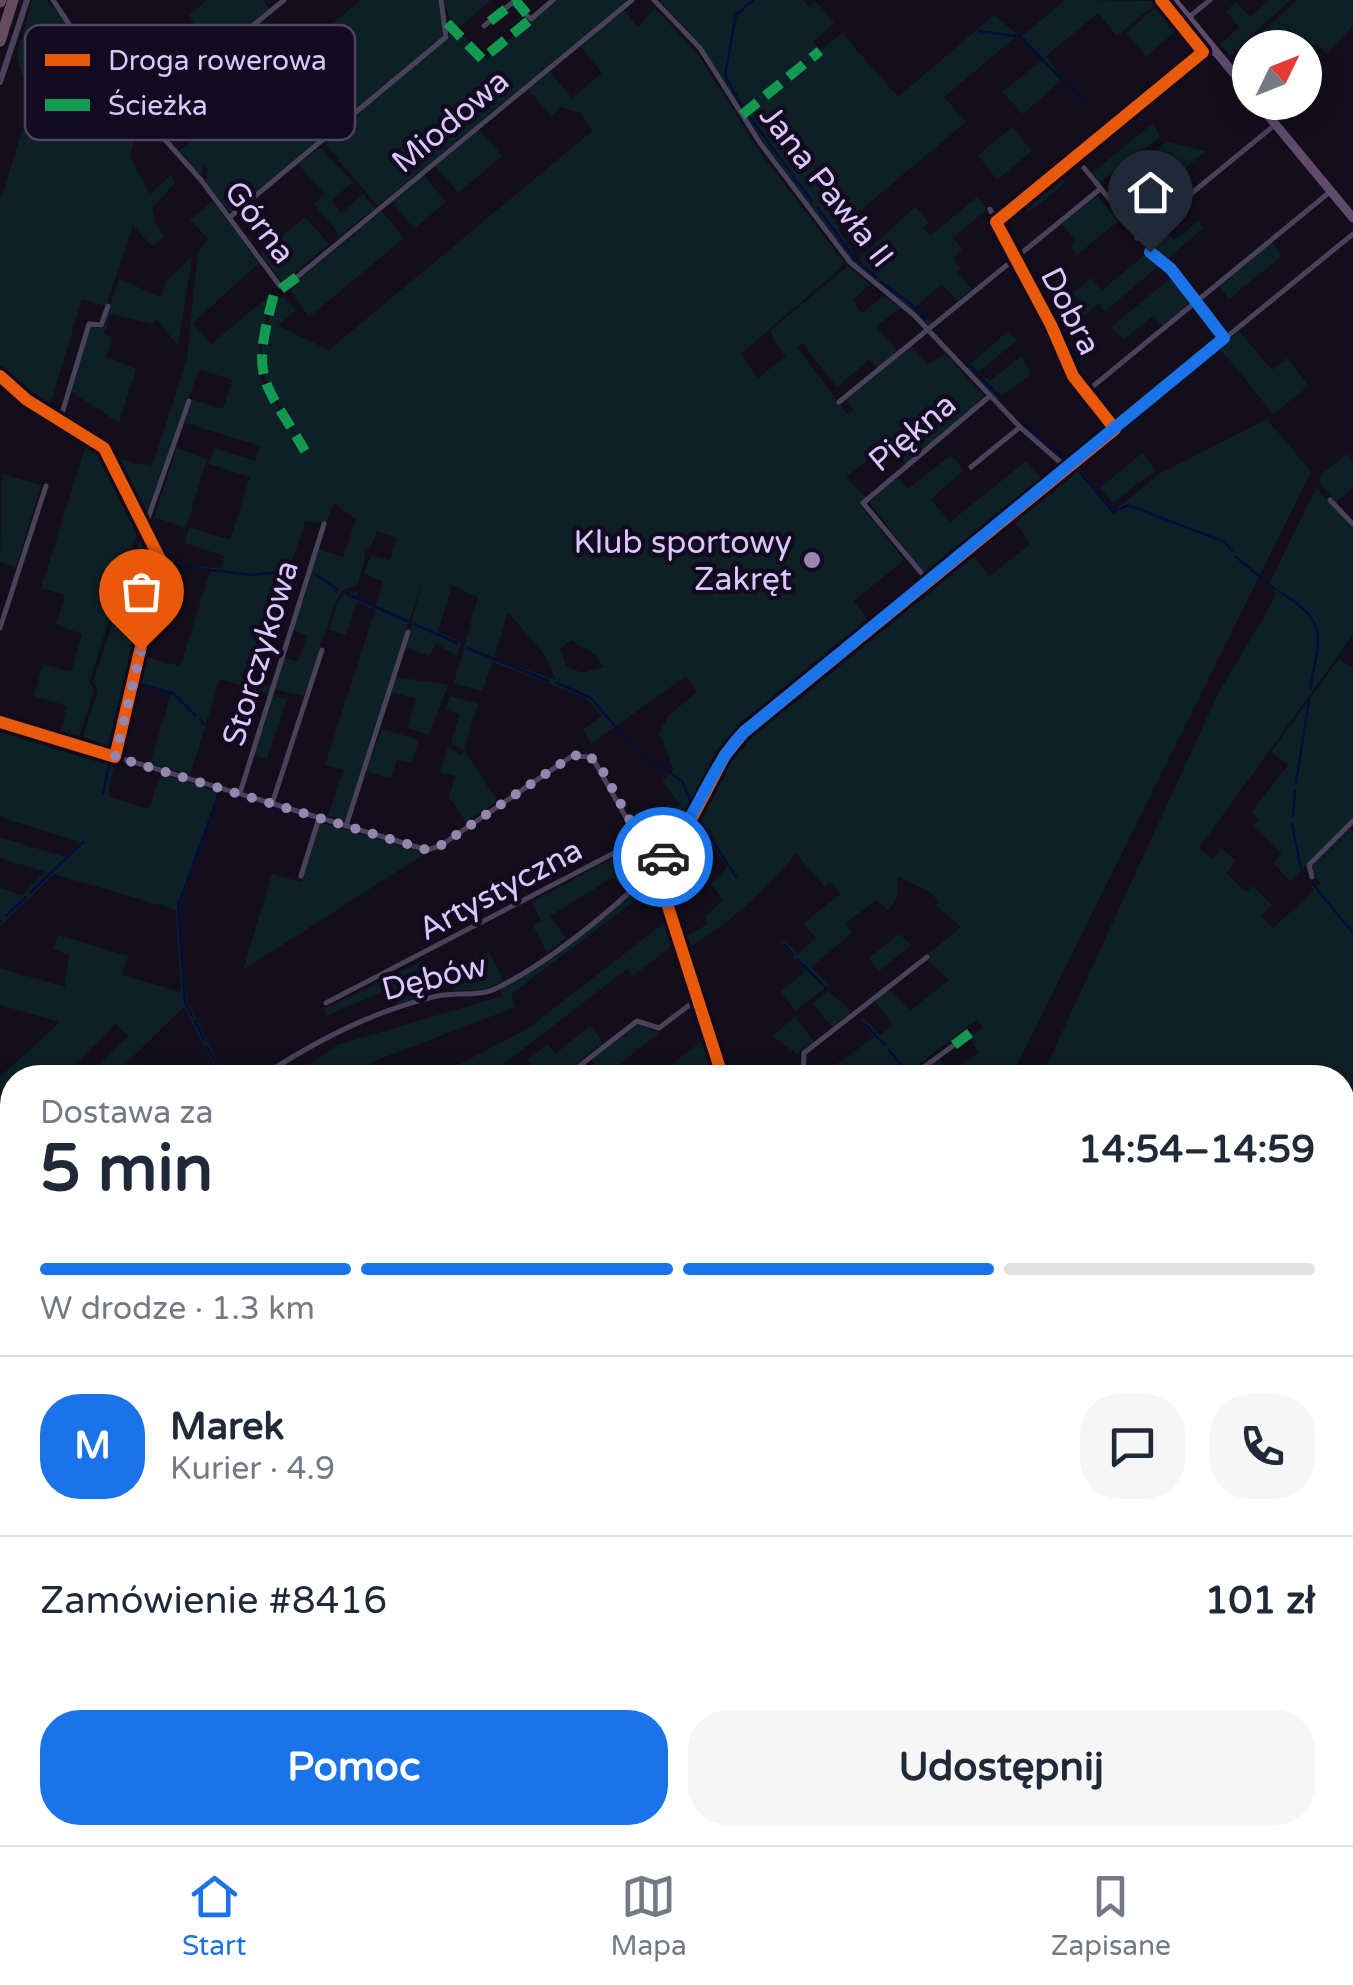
<!DOCTYPE html>
<html lang="pl">
<head>
<meta charset="utf-8">
<style>
	body { margin:0; font-family:"Varela Round",sans-serif; background:#f6f6f7; color:#1f2937; height:100vh; display:flex; flex-direction:column; font-size:38px; white-space:nowrap }
	* { box-sizing:border-box; margin:0 }
	p { font-size:32px; color:#747a83 }
	.icon { flex:none; width:55px; height:55px; fill:none; stroke:currentColor; stroke-width:2; stroke-linecap:round; stroke-linejoin:round }
	.map { position:relative; flex:1; overflow:hidden }
	.details { position:absolute; left:0px; top:1065px; width:1355px; height:780px; display:flex; flex-direction:column; background:#fff; border-radius:40px 40px 0 0; box-shadow:0 5px 25px #0003 }
	.details>* { flex:none }
	.needle { width:65px; rotate:47deg }
	.controls { position:absolute; left:1232px; top:30px; display:grid; gap:20px }
	.controls a { display:grid; place-items:center; width:90px; height:90px; border-radius:50%; background:#fff; box-shadow:0 5px 25px #0003; font-size:50px }
	.pin { position:absolute; display:grid; place-items:center; width:85px; height:85px; color:#fff; margin:-102px -42px; border-radius:50% 50% 50% 0; rotate:-45deg; box-shadow:0 0 10px #0007 }
	.pin .icon { rotate:45deg }
	.courier { position:absolute; display:grid; place-items:center; width:100px; height:100px; margin:-50px; border:8px solid #1a73e8; border-radius:50%; background:#fff; color:#222; box-shadow:0 2px 12px #0007 }
	.head em { font-style:normal; font-weight:800 }
	.head div { display:flex; flex-direction:column-reverse }
	.head { display:flex; align-items:center; justify-content:space-between; height:170px; padding:0 40px }
	h1 { font-size:65px; font-weight:800; line-height:75px }
	.bar { display:grid; grid-template-columns:repeat(4,1fr); gap:15px 10px; align-content:center; height:120px; padding:0 40px }
	.bar i { height:12px; border-radius:8px; background:#e0e1e3 }
	.bar .on { background:#1a73e8 }
	.bar p { grid-column:span 4 }
	.line { display:flex; align-items:center; gap:25px; padding:0 40px; border-top:2px solid #e0e1e3 }
	.line div { flex:1 }
	.round { display:grid; place-items:center; flex:none; width:105px; height:105px; border-radius:40px; background:#f6f6f7 }
	.primary-button { display:flex; gap:20px; margin-top:auto; padding:20px 40px }
	.primary-button a { flex:1; height:115px; border-radius:40px; background:#1a73e8; color:#fff; font-size:40px; font-weight:800; line-height:115px; text-align:center }
	.primary-button a+a { background:#f6f6f7; color:#1f2937 }
	.tab-bar { display:flex; justify-content:space-around; align-items:center; height:140px; border-top:2px solid #e0e1e3; background:#fff; font-size:28px; color:#747a83 }
	.tab-bar a { display:grid; justify-items:center; gap:5px }
	.tab-bar .on { color:#1a73e8 }
	.map>svg:first-child { display:block }
	.green { fill:#0d2026; fill-rule:evenodd }
	.lines { fill:none; stroke-linecap:round; stroke-linejoin:round }
	.stream { stroke:#050c39; stroke-width:2.5 }
	.minor { stroke:#49425b; stroke-width:5 }
	.tertiary { stroke:#49425b; stroke-width:6 }
	.primary { stroke:#604b6d; stroke-width:9 }
	.motorway { stroke:#654a60; stroke-width:11 }
	.quiet { stroke:#139951; stroke-width:10; stroke-dasharray:20 10; stroke-linecap:butt }
	.cycleway-casing { stroke:#120a1e; stroke-width:19 }
	.cycleway { stroke:#e8590c; stroke-width:12 }
	.done { stroke:#9486af; stroke-width:10; stroke-dasharray:0 18 }
	.route { stroke:#1a73e8; stroke-width:12 }
	.poi-dot { fill:#9486af; stroke:#120a1e; stroke-width:4 }
	.labels { text-anchor:middle; stroke-width:9; stroke-linejoin:round; paint-order:stroke }
	.street-label { font-size:32px; fill:#dac7ff; stroke:#120a1e }
	.poi-label { font-size:32px; fill:#dac7ff; stroke:#120a1e; text-anchor:end }
	.key { fill:#120a1e; stroke:#4e4362; stroke-width:2.5 }
	.key-label { font-size:28px; fill:#dac7ff }
</style>
</head>
<body>
<div class="map">
<svg width="1353" height="1845" viewBox="0 0 1353 1845">
	<rect width="100%" height="100%" fill="#130e1a"/>
	<!-- green -->
	<g class="green">
		<path d="M32,0H47L141,117L126,132L134,142L130,157L150,194L171,175L175,183L152,208L156,226L165,237L152,246L133,226L106,306L82,299L49,409L0,365V202L30,105L17,55Z"/>
		<path d="M207,0H263L270,9L218,53L188,16Z"/>
		<path d="M361,0H491L457,29L486,59L556,0H628L378,206L324,143L456,29L443,4L439,7L445,36L232,212L228,210L206,183L208,169L204,165L201,176L179,151Z"/>
		<path d="M659,0H803L809,7L816,1L834,23L813,42L821,50L842,33L898,97L994,15L1018,35L944,97L966,122L838,229L855,255L851,259L768,150L700,44Z"/>
		<path d="M1065,0L1159,1L1117,36L1098,13L1046,56L1063,79L1023,114L1002,92L1043,59L1020,38Z"/>
		<path d="M1269,0H1290L1230,56L1220,44L1239,27L1226,11L1236,2L1250,17Z"/>
		<path d="M1297,0H1353V25L1327,54L1315,43L1305,54V48H1250V80L1233,58Z"/>
		<path d="M1161,3L1181,27L1146,56L1126,33Z"/>
		<path d="M655,8L697,53L762,155L845,264L741,354L758,378L786,356L773,340L771,330L848,266L870,285L852,300L862,313L883,296L901,308L876,326L897,351L877,368L869,360L837,387L802,343L797,347L847,414L854,410L846,400L912,346L927,364L945,354L985,397L907,465L888,444L846,477L866,498L860,505L904,560L854,601L869,622L734,732L682,825L672,811L680,804L662,781L674,770L659,733L669,715L697,692L686,676L591,744L583,729L602,716L586,698L493,662L482,691L454,683L478,597L452,585L438,632L461,642L457,656L435,643L430,656L405,648L422,581L345,821L328,816L343,770L325,765L375,610L357,602L346,635L329,630L339,600L346,593L358,592L357,597L376,605L383,581L364,574L371,555L390,560L397,538L377,531L370,549H364L365,559L357,586L343,590L336,600L304,696L277,690L275,686L283,658L298,662L307,635L292,630L318,549L343,557L356,520L334,503L326,523L305,522L253,679L271,686L269,694L220,679L190,775L150,763L171,694L135,684L142,656L180,666L210,572L163,565L221,568L224,556L185,543L189,527L230,540L250,477L209,464L214,448L255,461L260,446L185,423L192,399L223,409L232,380L199,369L145,524L116,465L118,458L152,467L187,359L198,251L208,239L190,220L213,201L259,263L193,323L211,344L274,292C266,321 255,349 261,380L305,452L262,372L261,348L274,300L284,297L296,310L278,326L329,350L592,131L581,113L561,107L551,116L528,89L550,72L572,98L602,73L580,46L624,10L638,27ZM508,612L546,657L556,680L494,658ZM571,640L595,655L604,667L582,673L566,666L561,648Z"/>
		<path d="M1153,123L1160,137L1099,183L1092,173Z"/>
		<path d="M1012,127L1032,151L997,180L978,155Z"/>
		<path d="M479,129L502,156L458,193L435,166Z"/>
		<path d="M1167,142L1206,151L1168,181L1160,172L1142,187L1128,170Z"/>
		<path d="M320,147L353,182L331,201L341,213L363,194L375,208L282,282L260,253L305,217L329,244L340,236L314,204L325,194L298,164Z"/>
		<path d="M1057,172L1065,183L1028,213L1020,203Z"/>
		<path d="M424,175L446,202L414,229L392,201Z"/>
		<path d="M1097,195L1118,221L1077,255L1071,247L1076,241L1062,224Z"/>
		<path d="M977,197L987,209L953,238L962,250L953,258L960,269L957,272L972,289L957,301L942,284L914,308L933,322L928,325L855,262L915,207L929,223L923,228L930,236Z"/>
		<path d="M382,211L404,238L309,317L289,288Z"/>
		<path d="M1198,221L1204,228L1168,258L1144,241L1160,223L1174,240Z"/>
		<path d="M1271,242L1282,256L1229,299L1218,285Z"/>
		<path d="M1146,254L1161,264L1105,311L1098,304L1059,336L1056,327L1081,306L1072,294L1091,278L1102,290Z"/>
		<path d="M192,257L178,346L156,318L153,324L110,314L104,334L113,337L106,357L136,369L119,423L70,391L90,326L102,329L119,279L161,297L166,281Z"/>
		<path d="M1172,277L1189,304L1162,326L1153,316L1123,340L1111,327Z"/>
		<path d="M1008,331L1016,341L975,375L967,367Z"/>
		<path d="M1239,331L1272,370L1287,358L1309,386L1273,414L1219,347Z"/>
		<path d="M1022,355L1031,374L998,399L979,380L984,376L990,381Z"/>
		<path d="M1267,419L1311,472L1011,1077H911L939,1058L951,1073L979,1052L968,1036L983,1028L977,1020L902,1077H819L874,1037L860,1021L863,1018L880,1035L893,1025L875,1001L889,989L911,1010L949,980L927,960L928,954L961,927L935,905L939,902L930,892L897,876L898,895L889,911L876,900L846,923L852,933L811,967L829,985L795,1011L780,992L806,971L780,943L784,940L797,954L816,938L803,924L840,894L830,883L824,887L796,853C765,892 731,921 689,948L686,936L708,924L705,917L723,900L711,884L727,868L701,828L667,865L666,862L697,821L741,741L971,553L990,576L1030,544L1012,519L1076,465L1114,511L1159,474Z"/>
		<path d="M77,431L101,447L159,562L148,613L145,612L148,600L135,596L125,631L139,636L143,620L147,621L113,752L82,740L98,690L93,682L141,537L138,530L89,682L94,690L78,739L59,735L67,706L34,696L43,664L71,672L82,634L56,625L65,595L41,588L87,442L74,434Z"/>
		<path d="M177,448L207,459L186,528L154,517Z"/>
		<path d="M1142,453L1156,470L1113,503L1100,488Z"/>
		<path d="M1347,454L1353,460V488L1336,502L1319,483L1323,473Z"/>
		<path d="M951,455L964,470L931,499L950,522L1026,461L1042,480L925,575L869,502L898,478L908,489Z"/>
		<path d="M2,474L41,485L16,567L0,562Z"/>
		<path d="M1316,488L1353,527V635L1199,848L1213,859L1221,848L1236,861L1226,873L1246,892L1253,886L1272,905L1261,916L1273,928L1314,890L1311,886L1321,884L1310,868L1350,829L1353,832V1474L1342,1459V1078H1041L1218,694L1277,594L1268,586Z"/>
		<path d="M1339,659L1353,668V818L1290,881L1273,863L1282,853L1253,827L1259,819L1251,812L1288,765L1271,752Z"/>
		<path d="M396,677L448,685L429,735L407,728L416,699L391,692Z"/>
		<path d="M272,695L287,699L267,759L253,755Z"/>
		<path d="M450,696L478,704L464,750L497,801L466,822L449,797L455,776L440,772L448,747L461,755L464,751L451,742L460,714L446,710Z"/>
		<path d="M0,725L115,760L108,796L149,809L160,774L218,791L179,911L187,1000L225,1077H202L214,1065L184,1007L112,1077H88L128,1036L115,1024L62,1077L12,1078V1127L0,1140V1077L60,1022L0,1005V968L65,987L69,955L53,949L58,935L128,956L122,975L181,992L176,910L54,874L0,926V888L22,895L45,872L0,858V837L65,857L80,842L0,817Z"/>
		<path d="M382,729L419,740L411,763L397,760L391,779L366,771Z"/>
		<path d="M319,822L426,853L243,970L272,874L301,882Z"/>
		<path d="M638,844L650,869L629,890L612,878L550,916L566,938L547,952L533,926L541,921L532,902Z"/>
		<path d="M653,876L655,881L640,897L511,994L516,1007L372,1062L349,1077L291,1078L337,1045L502,996L501,989Z"/>
		<path d="M669,919L677,942L633,976L627,969L487,1077H435L527,1029Z"/>
		<path d="M899,934L912,945L879,971L869,958Z"/>
		<path d="M489,952L504,981L486,989L454,991L443,971Z"/>
		<path d="M422,961L429,976L421,979L426,997L396,1005L390,989L326,1016L324,1009Z"/>
		<path d="M828,991L852,1011L832,1027L813,1003Z"/>
		<path d="M795,1017L814,1041L797,1054L772,1036Z"/>
		<path d="M637,1023L659,1033L603,1077L591,1060Z"/>
		<path d="M590,1026L603,1043L558,1077H524L534,1069L528,1060L547,1044L555,1054Z"/>
		<path d="M707,1037L716,1067L702,1077H655Z"/>
		<path d="M0,1431L12,1445V1542L0,1556Z"/>
		<path d="M1353,1498V1564L1343,1572L1342,1506Z"/>
		<path d="M1353,1572V1779L1342,1768L1343,1580Z"/>
		<path d="M12,1689V1787L0,1803V1704Z"/>
		<path d="M12,1793V1832L39,1833L29,1845H0V1808Z"/>
		<path d="M126,1832H196V1833L186,1845H148L155,1837L150,1833L141,1845L122,1836Z"/>
		<path d="M245,1833H645L639,1845H232Z"/>
		<path d="M796,1833H890L878,1845H812Z"/>
		<path d="M1051,1833V1832L1239,1833L1222,1845H1062Z"/>
	</g>
	<g class="lines">
		<!-- stream -->
		<g class="stream">
			<path d="M979,31L1016,36"/>
			<path d="M1021,37L1061,79"/>
			<path d="M1066,85L1088,102"/>
			<path d="M744,110L725,75L736,15L753,0"/>
			<path d="M749,116L782,161"/>
			<path d="M784,165L790,171"/>
			<path d="M793,176L812,201"/>
			<path d="M817,207L853,256"/>
			<path d="M857,260L876,277"/>
			<path d="M881,282L903,298"/>
			<path d="M906,300L926,319"/>
			<path d="M934,328L936,329"/>
			<path d="M970,366L977,373"/>
			<path d="M982,379L1000,397"/>
			<path d="M0,386L41,413"/>
			<path d="M45,415L66,428"/>
			<path d="M1026,426L1043,441"/>
			<path d="M75,433L108,461"/>
			<path d="M1051,445L1069,460"/>
			<path d="M1077,469L1113,512L1128,505L1225,542L1232,551"/>
			<path d="M114,472L140,528"/>
			<path d="M143,534L157,570"/>
			<path d="M1236,557L1275,589"/>
			<path d="M167,565L253,575L304,569"/>
			<path d="M314,573L338,590"/>
			<path d="M1280,592C1331,624 1319,637 1310,690"/>
			<path d="M347,594L407,621"/>
			<path d="M414,624L457,643"/>
			<path d="M467,648L548,681"/>
			<path d="M136,683L173,693L196,716"/>
			<path d="M557,683L591,698L634,748"/>
			<path d="M199,719L204,724"/>
			<path d="M112,751L136,656"/>
			<path d="M643,755L682,781L692,805"/>
			<path d="M1296,783L1309,701"/>
			<path d="M103,793L110,760"/>
			<path d="M231,796L240,798"/>
			<path d="M250,801L281,811"/>
			<path d="M296,815L314,820"/>
			<path d="M1293,816L1295,791"/>
			<path d="M698,818L736,877"/>
			<path d="M1292,824L1301,869"/>
			<path d="M1305,874L1308,878"/>
			<path d="M1312,883L1353,933"/>
			<path d="M30,893L83,842"/>
			<path d="M6,916L26,897"/>
			<path d="M0,922L1,921"/>
			<path d="M784,944L793,955"/>
			<path d="M798,960L825,987"/>
			<path d="M192,1016L185,1002L178,906L218,797"/>
			<path d="M195,1021L204,1040"/>
			<path d="M864,1023L885,1045"/>
			<path d="M207,1047L224,1078"/>
			<path d="M889,1050L903,1067"/>
			<path d="M906,1072L907,1076"/>
			<path d="M1054,1833L1066,1845"/>
		</g>
		<!-- minor -->
		<g class="minor">
			<path d="M53,0L91,57L201,180L280,286"/>
			<path d="M654,0L700,48L760,143L850,262L914,315L1020,427L1067,468"/>
			<path d="M1189,17L1210,0"/>
			<path d="M484,26L513,2L531,19L553,0"/>
			<path d="M143,116L284,0"/>
			<path d="M1084,168L1224,338"/>
			<path d="M990,209L1051,325L1073,376L1115,429"/>
			<path d="M230,217L446,37L441,0"/>
			<path d="M1137,238L1276,124"/>
			<path d="M297,277L632,0"/>
			<path d="M0,376L27,400L104,448L161,561L115,757"/>
			<path d="M1086,392L1331,191"/>
			<path d="M839,402L1100,189"/>
			<path d="M60,420L89,324L101,325L108,306"/>
			<path d="M971,467L1019,428"/>
			<path d="M1330,500L1353,524"/>
			<path d="M145,527L189,401"/>
			<path d="M928,581L863,503L990,396"/>
			<path d="M0,628L46,486"/>
			<path d="M0,722L427,850L440,846L572,756L592,757L661,880L723,1078"/>
			<path d="M240,793L324,524"/>
			<path d="M272,804L322,650"/>
			<path d="M346,826L408,632"/>
			<path d="M301,876L319,818"/>
			<path d="M1312,877L1309,865L1353,821"/>
			<path d="M326,1003L641,839"/>
			<path d="M259,1078C316,1041 370,1012 437,996C456,992 480,997 497,988C556,959 651,882 688,827C713,790 723,751 757,720L1353,234"/>
			<path d="M564,1078L637,1021L659,1028L700,997"/>
			<path d="M803,1078L804,1053L927,957"/>
			<path d="M909,1078L954,1045"/>
			<path d="M0,1380L12,1369"/>
			<path d="M0,1426L12,1440"/>
			<path d="M1342,1503L1353,1496"/>
			<path d="M0,1561L12,1547"/>
			<path d="M0,1646L12,1657"/>
			<path d="M0,1694L12,1678"/>
			<path d="M1342,1831L1353,1823"/>
			<path d="M212,1832L220,1840L227,1832"/>
			<path d="M695,1832L710,1845"/>
			<path d="M983,1832L998,1845"/>
			<path d="M1032,1845L1048,1832"/>
			<path d="M1325,1845L1341,1832"/>
		</g>
		<!-- tertiary -->
		<g class="tertiary">
			<path d="M0,82L27,0"/>
			<path d="M0,1173L12,1185"/>
			<path d="M783,1832L798,1845"/>
		</g>
		<!-- primary -->
		<g class="primary">
			<path d="M1173,0L1250,93"/>
			<path d="M1257,102L1353,218"/>
		</g>
		<!-- motorway -->
		<g class="motorway">
			<path d="M0,2L1,0"/>
			<path d="M0,41L13,0"/>
			<path d="M0,1201L12,1211"/>
			<path d="M0,1216L12,1227"/>
			<path d="M728,1832L743,1845"/>
			<path d="M749,1832L764,1845"/>
		</g>
		<!-- quiet -->
		<g class="quiet">
			<path d="M447,23L482,59L531,19L516,1L484,26"/>
			<path d="M742,115L820,51"/>
			<path d="M297,277L274,294C251,381 261,376 305,451"/>
			<path d="M954,1045L978,1027"/>
			<path d="M0,1806L12,1791"/>
			<path d="M220,1840L226,1845"/>
		</g>
		<!-- cycleway casing -->
		<g class="cycleway-casing">
			<g id="cycleway">
				<path d="M0,376L27,400L104,448L161,561L115,757L0,722"/>
				<path d="M723,1078L655,866L684,833L725,755L744,732L1115,429L1073,376L1051,325L996,222L1203,52L1161,0"/>
			</g>
		</g>
		<!-- cycleway -->
		<use href="#cycleway" class="cycleway"/>
	</g>
	<g class="lines">
		<!-- done -->
		<path class="done" d="M141,651L115,757L427,850L440,846L572,756L587,754L600,766L655,866L663,857"/>
		<!-- route -->
		<path class="route" d="M663,857C697,819 710,766 744,732L1224,338L1171,269L1150,252"/>
	</g>
	<!-- markers -->
	<circle class="poi-dot" cx="812" cy="560" r="10"/>
	<g class="labels">
		<!-- street labels -->
		<g class="street-label">
			<text transform="translate(450 121) rotate(-40)" y="11">Miodowa</text>
			<text transform="translate(827 186) rotate(52)" y="11">Jana Pawła II</text>
			<text transform="translate(260 222) rotate(53)" y="11">Górna</text>
			<text transform="translate(1071 311) rotate(63)" y="11">Dobra</text>
			<text transform="translate(912 432) rotate(-40)" y="11">Piękna</text>
			<text transform="translate(260 653) rotate(-73)" y="11">Storczykowa</text>
			<text transform="translate(500 889) rotate(-28)" y="11">Artystyczna</text>
			<text transform="translate(434 977) rotate(-14)" y="11">Dębów</text>
		</g>
		<!-- poi labels -->
		<g class="poi-label">
			<text x="792" y="553">Klub sportowy<tspan x="792" dy="37">Zakręt</tspan></text>
		</g>
	</g>
	<!-- legend -->
	<rect x="25" y="25" width="330" height="115" rx="15" class="key"/>
	<rect x="45" y="54" width="45" height="12" fill="#e8590c"/>
	<rect x="45" y="99" width="45" height="12" fill="#139951"/>
	<g class="key-label">
		<text x="108" y="70">Droga rowerowa</text>
		<text x="108" y="115">Ścieżka</text>
	</g>
</svg>
<div class="controls">
<a><svg class="needle" viewBox="-14 -14 28 28"><path d="M0-13l5 13h-10z" fill="#e53935"/><path d="M0 13l5-13h-10z" fill="#747a83"/></svg></a>
</div>
<div class="pin" style="left:141px;top:651px;background:#ea580c"><svg class="icon" aria-label="bag" viewBox="0 0 24 24"><path d="M5 8h14l-1 12H6zM9 8a3 3 0 0 1 6 0"/></svg></div>
<div class="pin" style="left:1150px;top:252px;background:#1f2937"><svg class="icon" aria-label="home" viewBox="0 0 24 24"><path d="M3 11l9-7 9 7M6 9v11h12V9"/></svg></div>
<div class="courier" style="left:663px;top:857px"><svg class="icon" aria-label="car" viewBox="0 0 24 24"><path d="M5 17H2v-5l4-1 3-4h7l3 4 3 1v5h-3M9 17h6M6 11h13"/><circle cx="7" cy="17" r="2"/><circle cx="17" cy="17" r="2"/></svg></div>
<section class="details">
<div class="head"><div><h1>5 min</h1><p>Dostawa za</p></div><em>14:54–14:59</em></div>
<div class="bar"><i class="on"></i><i class="on"></i><i class="on"></i><i></i><p>W drodze · 1.3 km</p></div>
<div class="line" style="height:180px"><b class="round" style="background:#1a73e8;color:#fff">M</b><div><b>Marek</b><p>Kurier · 4.9</p></div><a class="round"><svg class="icon" aria-label="chat" viewBox="0 0 24 24"><path d="M4 5h16v11H9l-5 4z"/></svg></a><a class="round"><svg class="icon" aria-label="phone" viewBox="0 0 24 24"><path d="M5 4h4l2 5-3 2q2 4 5 5l2-3 5 2v4C11 20 4 13 5 4z"/></svg></a></div>
<div class="line" style="height:130px"><div>Zamówienie #8416</div><b>101 zł</b></div>
<div class="primary-button"><a>Pomoc</a><a>Udostępnij</a></div>
</section>
</div>
<nav class="tab-bar">
<a class="on"><svg class="icon" aria-label="home" viewBox="0 0 24 24"><path d="M3 11l9-7 9 7M6 9v11h12V9"/></svg>Start</a>
<a><svg class="icon" aria-label="map" viewBox="0 0 24 24"><path d="M3 6l6-2 6 2 6-2v14l-6 2-6-2-6 2zM9 4v14M15 6v14"/></svg>Mapa</a>
<a><svg class="icon" aria-label="saved" viewBox="0 0 24 24"><path d="M7 4h10v16l-5-4-5 4z"/></svg>Zapisane</a>
</nav>
</body>
</html>
